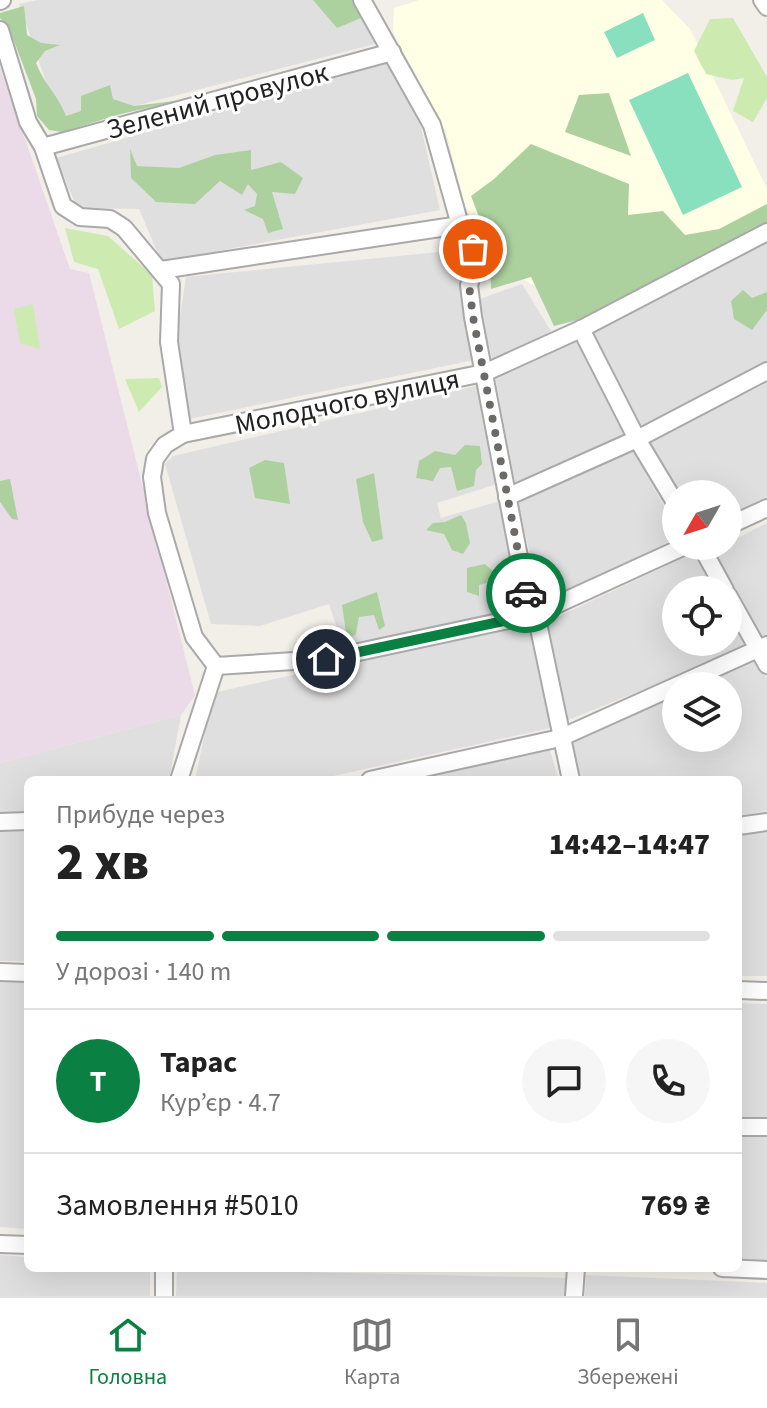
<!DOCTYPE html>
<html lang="uk">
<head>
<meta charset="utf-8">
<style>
	body { margin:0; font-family:"Source Sans 3",sans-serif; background:#f6f6f6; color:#222; height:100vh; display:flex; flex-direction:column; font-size:30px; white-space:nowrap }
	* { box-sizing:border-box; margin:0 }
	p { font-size:26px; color:#767676 }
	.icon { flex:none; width:44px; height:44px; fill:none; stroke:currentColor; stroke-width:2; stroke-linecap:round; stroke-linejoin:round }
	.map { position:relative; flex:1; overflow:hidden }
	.sheet { position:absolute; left:24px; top:776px; width:718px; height:496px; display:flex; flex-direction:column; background:#fff; border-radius:12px; box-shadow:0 8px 32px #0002 }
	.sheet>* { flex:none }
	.needle { width:52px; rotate:231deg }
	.fabs { position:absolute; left:662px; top:480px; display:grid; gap:16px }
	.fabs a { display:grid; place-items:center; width:80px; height:80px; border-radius:50%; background:#fff; box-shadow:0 8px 32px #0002; font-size:40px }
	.pin { position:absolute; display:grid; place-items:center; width:68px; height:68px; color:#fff; margin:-34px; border:4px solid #fff; border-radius:50%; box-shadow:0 2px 8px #0007 }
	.courier { position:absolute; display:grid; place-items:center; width:80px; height:80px; margin:-40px; border:6px solid #0b8043; border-radius:50%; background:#fff; color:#222; box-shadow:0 2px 10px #0007 }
	.headline em { font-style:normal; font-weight:800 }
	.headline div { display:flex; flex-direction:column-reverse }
	.headline { display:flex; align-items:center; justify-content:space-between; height:136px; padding:0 32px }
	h1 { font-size:52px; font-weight:800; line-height:60px }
	.bar { display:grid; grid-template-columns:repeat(4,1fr); gap:12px 8px; align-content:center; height:96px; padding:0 32px }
	.bar i { height:10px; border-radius:6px; background:#e0e0e0 }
	.bar .selected { background:#0b8043 }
	.bar p { grid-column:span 4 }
	.line { display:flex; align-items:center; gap:20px; padding:0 32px; border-top:2px solid #e0e0e0 }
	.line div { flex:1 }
	.round { display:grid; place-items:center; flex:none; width:84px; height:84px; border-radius:42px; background:#f6f6f6 }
	.tabs { display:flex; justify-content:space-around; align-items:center; height:112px; border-top:2px solid #e0e0e0; background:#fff; font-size:22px; color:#767676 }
	.tabs a { display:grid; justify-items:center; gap:4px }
	.tabs .selected { color:#0b8043 }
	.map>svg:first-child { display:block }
	.residential { fill:#e0dfdf }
	.industrial { fill:#ebdbe8 }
	.education { fill:#ffffe5 }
	.grass { fill:#cdebb0 }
	.forest { fill:#add19e }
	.pitch { fill:#88e0be }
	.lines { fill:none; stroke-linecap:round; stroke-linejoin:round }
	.minor-casing { stroke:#a9a9a9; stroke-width:20 }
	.minor { stroke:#fff; stroke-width:16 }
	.done { stroke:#6b6a68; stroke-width:8; stroke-dasharray:0 14.4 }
	.route { stroke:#0b8043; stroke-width:10 }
	.labels { text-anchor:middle; stroke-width:6; stroke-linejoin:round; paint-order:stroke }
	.street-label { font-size:28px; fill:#222; stroke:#fff }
</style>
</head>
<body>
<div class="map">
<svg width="767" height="1296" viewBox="0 0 767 1296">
	<rect width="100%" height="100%" fill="#f2efe9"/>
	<!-- residential -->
	<g class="residential">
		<path d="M37,0H356L375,44L61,125L19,4Z"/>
		<path d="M388,63L421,127L440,210L164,261L159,256L139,209L77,208L56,158Z"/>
		<path d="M767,242V361L640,427L635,425L589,335Z"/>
		<path d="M459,250L474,360L189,419L176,343L186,277Z"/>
		<path d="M522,284L551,331L493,362L477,300Z"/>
		<path d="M579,339L626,434L515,484L495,377Z"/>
		<path d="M767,383V497L728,516V494H680L649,441Z"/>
		<path d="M480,385L497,484L437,503L441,518L500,501L522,607L343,647L329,604L260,626L211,624L165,464L173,456Z"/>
		<path d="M633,450L676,528V538L543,608L517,500Z"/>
		<path d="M767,523V638L761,641L713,550L728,546V543Z"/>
		<path d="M693,553L714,590H676V642H728V615L747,648L568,720L545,623Z"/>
		<path d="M529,622L551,728L315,780H195L213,693Z"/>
		<path d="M757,661L767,678V811L738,816V780H579L569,741L676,695V738H728V686H698Z"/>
		<path d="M181,715L169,780H28V812L0,813V763Z"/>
		<path d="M550,750L559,780H407Z"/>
		<path d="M28,828V961H0V830Z"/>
		<path d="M767,832V976H738V835Z"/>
		<path d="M0,980L28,981V1229L0,1227Z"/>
		<path d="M738,1003L767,1004V1123L738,1122Z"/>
		<path d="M738,1135L767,1136V1260L738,1259Z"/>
		<path d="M0,1255L28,1257V1268H150V1296H0Z"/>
		<path d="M177,1269L569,1278L568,1296H176Z"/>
		<path d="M586,1275L767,1283V1296H585Z"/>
	</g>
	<!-- industrial -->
	<path class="industrial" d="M0,67L70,269L89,273L195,695L181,715L0,763Z"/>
	<!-- education -->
	<path class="education" d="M419,0H662L690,29L767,189V226L592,319L490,260L465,205L446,132L393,32L394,8Z"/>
	<!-- grass -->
	<g class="grass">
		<path d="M733,18L767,77V98L753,122L733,111L744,78L732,80L706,74L694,51L710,19Z"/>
		<path d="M65,228L108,236L152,275L155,311L119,329L98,269L74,262Z"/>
		<path d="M33,304L40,349L20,343L14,309Z"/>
		<path d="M159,378L162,387L139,412L125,379Z"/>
	</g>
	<!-- forest -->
	<g class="forest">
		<path d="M313,0H354L361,18L337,28Z"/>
		<path d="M24,6L27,35L41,43L60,45L45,51L36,63C44,84 58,95 66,116L81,111V96L110,85L113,99L134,106L182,100L121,114L62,132L49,130L37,116L36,99L9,28L0,18V13Z"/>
		<path d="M609,93L631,156L565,132L579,95Z"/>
		<path d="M531,144L629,184L628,215L663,211L685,235L719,229L767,204V222L593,316L554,326L531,277L491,289L490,246L471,196L494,179Z"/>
		<path d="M130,149L137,166L179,168L215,155L251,150V170L281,162L303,178L295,194L272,192L283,229L268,233L263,219L244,210L255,206L257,194L248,184L242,195L220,181L195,204L156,202L131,178Z"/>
		<path d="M743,290L752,298L767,292V310L752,330L734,319L731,301Z"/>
		<path d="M465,445L480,446L482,464L476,470L474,486L457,491L451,467L440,468L433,481L416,478L419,461L435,451L455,455Z"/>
		<path d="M265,460L284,463L290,504L255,498L249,468Z"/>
		<path d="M374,473L383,539L372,542L363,522L356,479Z"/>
		<path d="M10,479L18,520L12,519L0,502V481Z"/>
		<path d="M461,515L466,523L470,543L463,554L452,550L444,534L426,530L433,523L445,522Z"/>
		<path d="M485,564L494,572L495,581L479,585V596L467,592V568Z"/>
		<path d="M377,592L385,626L379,630L374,615L359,617L356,634L347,640L342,605Z"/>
	</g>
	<!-- pitch -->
	<g class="pitch">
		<path d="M643,13L655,40L617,58L604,32Z"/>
		<path d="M688,73L742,187L683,215L629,100Z"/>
	</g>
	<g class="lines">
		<!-- minor casing -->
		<g class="minor-casing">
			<g id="minor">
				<path d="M362,0L432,125L460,225L473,249L474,270L469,285L473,317L529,609L536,614L571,780"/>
				<path d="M762,0L767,7"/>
				<path d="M0,1L2,0"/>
				<path d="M0,30L28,122L43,147L63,206L80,217L110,219L124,228L171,284L169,342L183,434L165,445L155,459L152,477L157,513L194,637L216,666"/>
				<path d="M43,147L392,52"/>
				<path d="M161,270L460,225"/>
				<path d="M581,329L637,439L676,504"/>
				<path d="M183,434L484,373L581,329L767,232"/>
				<path d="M507,497L637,439L767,371"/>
				<path d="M728,526L767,508"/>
				<path d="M701,546L725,590"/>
				<path d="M728,595L767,665"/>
				<path d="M216,666L326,659L536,614L685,546"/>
				<path d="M179,780L216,666"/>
				<path d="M370,780L560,738L767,645"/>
				<path d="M0,822L28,821"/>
				<path d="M738,826L767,822"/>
				<path d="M0,972L28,973"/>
				<path d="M738,990L767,991"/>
				<path d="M738,1127H767"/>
				<path d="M0,1244L28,1245"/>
				<path d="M722,1268L767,1270"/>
				<path d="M164,1296V1268"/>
				<path d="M574,1296L576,1268"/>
			</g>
		</g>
		<!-- minor -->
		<use href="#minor" class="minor"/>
	</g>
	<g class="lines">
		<!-- done -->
		<path class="done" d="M473,249L474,270L469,285L473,317L526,593"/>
		<!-- route -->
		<path class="route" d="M326,659L536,614L529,609L526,593"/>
	</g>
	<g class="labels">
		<!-- street labels -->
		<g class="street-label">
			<text transform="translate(217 100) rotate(-15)" y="10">Зелений провулок</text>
			<text transform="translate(347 401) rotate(-12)" y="10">Молодчого вулиця</text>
		</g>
	</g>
</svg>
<div class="fabs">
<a><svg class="needle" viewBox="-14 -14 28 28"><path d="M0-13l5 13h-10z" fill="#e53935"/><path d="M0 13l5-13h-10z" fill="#767676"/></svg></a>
<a><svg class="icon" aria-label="locate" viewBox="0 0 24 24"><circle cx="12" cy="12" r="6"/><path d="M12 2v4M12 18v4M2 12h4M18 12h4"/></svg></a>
<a><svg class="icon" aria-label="layers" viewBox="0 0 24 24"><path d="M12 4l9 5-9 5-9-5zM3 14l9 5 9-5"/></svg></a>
</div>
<div class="pin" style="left:473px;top:249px;background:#ea580c"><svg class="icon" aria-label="bag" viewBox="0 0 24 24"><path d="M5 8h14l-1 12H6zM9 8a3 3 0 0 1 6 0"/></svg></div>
<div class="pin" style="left:326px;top:659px;background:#1f2937"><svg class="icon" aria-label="home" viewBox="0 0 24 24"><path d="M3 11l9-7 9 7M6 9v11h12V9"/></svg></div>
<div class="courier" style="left:526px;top:593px"><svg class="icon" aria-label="car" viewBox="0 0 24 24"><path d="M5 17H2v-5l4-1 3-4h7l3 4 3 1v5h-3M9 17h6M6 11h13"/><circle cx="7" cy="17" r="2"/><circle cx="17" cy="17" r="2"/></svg></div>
<section class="sheet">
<div class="headline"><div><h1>2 хв</h1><p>Прибуде через</p></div><em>14:42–14:47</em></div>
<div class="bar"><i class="selected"></i><i class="selected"></i><i class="selected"></i><i></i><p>У дорозі · 140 m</p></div>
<div class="line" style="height:144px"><b class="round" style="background:#0b8043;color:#fff">Т</b><div><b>Тарас</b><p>Кур’єр · 4.7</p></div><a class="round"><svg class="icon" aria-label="chat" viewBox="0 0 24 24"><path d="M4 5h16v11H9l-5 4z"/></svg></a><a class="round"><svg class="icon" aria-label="phone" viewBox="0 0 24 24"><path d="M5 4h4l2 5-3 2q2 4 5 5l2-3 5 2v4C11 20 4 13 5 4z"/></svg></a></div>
<div class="line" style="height:104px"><div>Замовлення #5010</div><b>769 ₴</b></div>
</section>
</div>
<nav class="tabs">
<a class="selected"><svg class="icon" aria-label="home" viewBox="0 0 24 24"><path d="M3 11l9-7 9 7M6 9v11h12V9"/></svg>Головна</a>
<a><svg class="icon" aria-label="map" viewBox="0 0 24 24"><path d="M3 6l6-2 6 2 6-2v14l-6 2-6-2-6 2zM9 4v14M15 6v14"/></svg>Карта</a>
<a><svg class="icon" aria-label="saved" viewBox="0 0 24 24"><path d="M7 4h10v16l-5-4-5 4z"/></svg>Збережені</a>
</nav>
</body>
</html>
